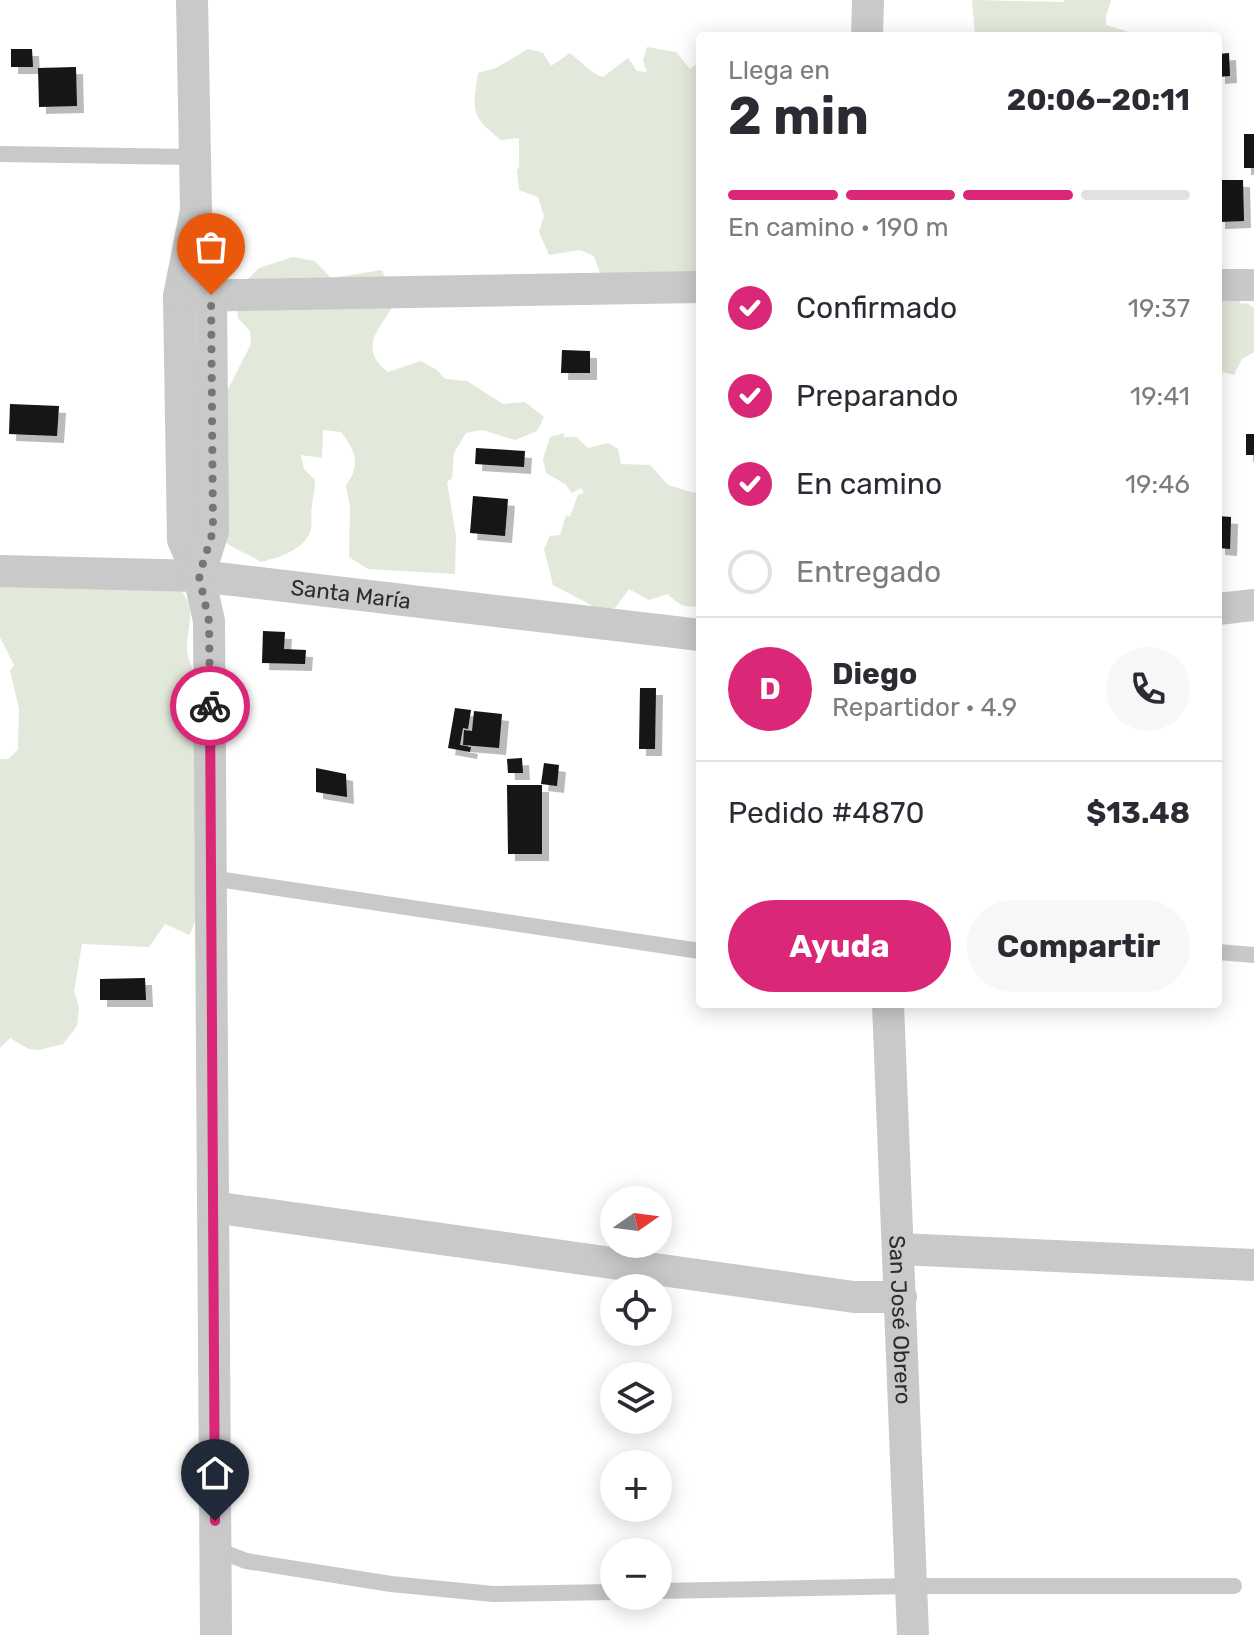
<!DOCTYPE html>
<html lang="es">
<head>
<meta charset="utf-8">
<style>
	body { margin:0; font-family:Rubik,sans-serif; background:#f7f7f7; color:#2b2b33; height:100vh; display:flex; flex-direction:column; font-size:30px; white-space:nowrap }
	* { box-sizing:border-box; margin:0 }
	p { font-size:26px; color:#7c7c81 }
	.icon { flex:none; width:44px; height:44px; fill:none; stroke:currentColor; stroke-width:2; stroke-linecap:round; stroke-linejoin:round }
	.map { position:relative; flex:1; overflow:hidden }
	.side { position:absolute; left:696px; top:32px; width:526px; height:976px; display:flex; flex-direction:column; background:#fff; border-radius:8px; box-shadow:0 4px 20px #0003 }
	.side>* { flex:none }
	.needle { width:52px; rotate:76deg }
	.controls { position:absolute; left:600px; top:1186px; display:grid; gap:16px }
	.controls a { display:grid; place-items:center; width:72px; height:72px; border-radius:50%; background:#fff; box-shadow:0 4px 20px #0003; font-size:40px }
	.pin { position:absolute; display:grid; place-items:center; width:68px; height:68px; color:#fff; margin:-82px -34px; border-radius:50% 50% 50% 0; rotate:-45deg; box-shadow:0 0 8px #0007 }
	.pin .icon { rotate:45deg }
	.courier { position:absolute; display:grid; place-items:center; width:80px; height:80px; margin:-40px; border:6px solid #db2777; border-radius:50%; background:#fff; color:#222; box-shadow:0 2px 10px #0007 }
	.head em { font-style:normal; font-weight:700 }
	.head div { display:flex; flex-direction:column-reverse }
	.head { display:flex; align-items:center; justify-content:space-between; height:136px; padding:0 32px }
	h1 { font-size:52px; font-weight:700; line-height:60px }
	.bar { display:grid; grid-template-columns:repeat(4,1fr); gap:12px 8px; align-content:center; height:96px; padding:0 32px }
	.bar i { height:10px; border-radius:6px; background:#e1e1e2 }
	.bar .current { background:#db2777 }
	.bar p { grid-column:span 4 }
	.line { display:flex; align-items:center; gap:20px; padding:0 32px; border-top:2px solid #e1e1e2 }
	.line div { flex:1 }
	.round { display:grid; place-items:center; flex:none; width:84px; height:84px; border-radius:42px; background:#f7f7f7 }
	ol { padding:0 32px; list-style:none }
	li { display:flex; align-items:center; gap:24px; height:88px }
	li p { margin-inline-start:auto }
	li .icon { padding:8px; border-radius:50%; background:#db2777; color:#fff; stroke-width:4 }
	li:last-child { color:#7c7c81 }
	li i { width:44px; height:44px; border:4px solid #e1e1e2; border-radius:50% }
	.action { display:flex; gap:16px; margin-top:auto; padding:16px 32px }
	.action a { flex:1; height:92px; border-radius:48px; background:#db2777; color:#fff; font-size:32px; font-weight:700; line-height:92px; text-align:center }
	.action a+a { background:#f7f7f7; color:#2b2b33 }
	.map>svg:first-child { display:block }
	.green { fill:#e2e8da }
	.building { fill:#131313; filter:url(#shadow) }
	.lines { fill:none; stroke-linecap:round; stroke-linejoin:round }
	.lane { stroke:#c9c9c9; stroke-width:16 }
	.street { stroke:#c9c9c9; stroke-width:32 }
	.done { stroke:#767676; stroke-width:8; stroke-dasharray:0 14.4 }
	.route { stroke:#db2777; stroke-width:10 }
	.labels { text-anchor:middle; stroke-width:8; stroke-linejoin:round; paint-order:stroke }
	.street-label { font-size:22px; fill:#2c2c2c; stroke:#fff }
</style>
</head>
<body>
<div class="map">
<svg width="1254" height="1635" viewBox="0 0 1254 1635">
	<defs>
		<filter id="shadow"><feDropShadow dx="7" dy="7" stdDeviation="0" flood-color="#0004"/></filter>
	</defs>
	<rect width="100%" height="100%" fill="#fff"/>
	<!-- green -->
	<g class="green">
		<path d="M972,0L1064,2L1065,0H1111L1106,16V25L1129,32L1130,36H975Z"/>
		<path d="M700,44V287L601,276L594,256L580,250L549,255L539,232L544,216L538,197L519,190L517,171L519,167V138L501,140C469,115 473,110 478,73L496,68L528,49L543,53L551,66L570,53C582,62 590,73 603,77L628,58L637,71L647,72L643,61L647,47L676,52L690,69L698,63L697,49Z"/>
		<path d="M293,257L315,261L331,278L382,270L395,302C381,329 356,347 388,372L421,361L437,370L445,379L467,381L503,404L525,402L544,417L537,431L515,440L482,430L466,433L454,453L452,478L447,482L456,536L455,574L368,569L349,557L350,507L346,486C361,464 356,452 341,432L323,430L322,458L301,455L304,469L315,480C315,490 313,496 312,505C310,514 313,524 310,532C304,550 277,558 261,562C248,553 234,550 223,540L226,393L251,344L250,331L238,318L236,291L259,268Z"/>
		<path d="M1218,297L1238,299L1241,304L1247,303L1254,308V352L1242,359L1234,375L1218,371Z"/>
		<path d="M565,433L563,437H576L588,448L608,443L618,449L621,464L650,465L668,485L695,493L700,482V605C685,609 679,605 668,594L649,600L629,589L616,607L604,612L553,585L544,549L550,536L560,535L566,515L570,517L578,495L584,493L581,488L572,493L565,484L546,473L543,459L550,437Z"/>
		<path d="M84,557L178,585C181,590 186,597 188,602C196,628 177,643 195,673C197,723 214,901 189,935L165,924L149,947L82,944L74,991L79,1007L77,1026L63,1044L39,1050L29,1049L10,1038L0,1048V759H8L18,750L19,708L10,671L14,665L0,637V575Z"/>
	</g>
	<!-- building -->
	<g class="building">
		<path d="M11,49H32L33,67H11Z"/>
		<path d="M1229,53L1230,76L1218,77V54Z"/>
		<path d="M76,67L77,106L39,107L38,68Z"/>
		<rect x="1244" y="134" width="10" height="34"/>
		<path d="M1218,180H1243L1244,221L1218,222Z"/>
		<path d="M562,350L590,351V373H561Z"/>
		<path d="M10,404L59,406L57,436L9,434Z"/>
		<rect x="1246" y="434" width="8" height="21"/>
		<path d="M476,448L525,451L524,467L475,464Z"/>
		<path d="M473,496L508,499L505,536L470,533Z"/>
		<path d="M1218,516L1231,517L1230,549L1218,548Z"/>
		<path d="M263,631L285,632L284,649L306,650L305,664L262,663Z"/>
		<path d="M640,688H656L655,749H639Z"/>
		<path d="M455,708L471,710L468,729L463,728L460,745L471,747L470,752L448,748Z"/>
		<path d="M474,711L502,714L499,748L463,745L464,730L472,731Z"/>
		<path d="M522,758L523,773H508L507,759Z"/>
		<path d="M544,763L559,765L557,786L541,784Z"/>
		<path d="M316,768L346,774L347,797L316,792Z"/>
		<path d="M507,785H542V854H508Z"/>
		<path d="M145,978L146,1000H100V979Z"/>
	</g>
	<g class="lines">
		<!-- lane -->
		<g class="lane">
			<path d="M0,154L193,157"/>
			<path d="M211,878L700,951"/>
			<path d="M1218,952L1254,955"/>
			<path d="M215,1549L246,1561L391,1584L493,1594L614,1592"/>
			<path d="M658,1591L911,1586H1234"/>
		</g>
		<!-- street -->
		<g class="street">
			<path d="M192,0L196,210L179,296L183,540L199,576L209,621L216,1635"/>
			<path d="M867,36L868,0"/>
			<path d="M1218,285H1254"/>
			<path d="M179,296L700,287"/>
			<path id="s1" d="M0,571L199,576L700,635"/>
			<path d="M199,576L213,531L211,295L207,274"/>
			<path d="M1218,609L1254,605"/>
			<path id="s2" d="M888,1004L913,1635"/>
			<path d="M213,1207L854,1297H901"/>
			<path d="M899,1249L1254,1265"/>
		</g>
	</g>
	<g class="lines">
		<!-- done -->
		<path class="done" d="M210,706L209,621L199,576L213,531L211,295"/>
		<!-- route -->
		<path class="route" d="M210,706L215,1521"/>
	</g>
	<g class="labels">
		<!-- street labels -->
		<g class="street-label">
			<text dy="8" stroke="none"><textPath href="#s1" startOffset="352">Santa María</textPath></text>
			<text dy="8" stroke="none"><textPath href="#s2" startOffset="316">San José Obrero</textPath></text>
		</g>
	</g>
</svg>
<div class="controls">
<a><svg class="needle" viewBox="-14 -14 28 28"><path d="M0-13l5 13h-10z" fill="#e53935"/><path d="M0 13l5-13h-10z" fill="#7c7c81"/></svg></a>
<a><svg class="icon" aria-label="locate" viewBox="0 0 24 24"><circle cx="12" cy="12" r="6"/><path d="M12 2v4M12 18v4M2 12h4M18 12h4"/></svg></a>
<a><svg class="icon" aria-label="layers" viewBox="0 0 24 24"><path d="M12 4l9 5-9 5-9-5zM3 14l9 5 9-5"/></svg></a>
<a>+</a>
<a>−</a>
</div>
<div class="pin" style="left:211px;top:295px;background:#ea580c"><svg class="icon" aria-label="bag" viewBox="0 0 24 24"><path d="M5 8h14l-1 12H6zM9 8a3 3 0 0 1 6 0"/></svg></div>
<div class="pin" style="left:215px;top:1521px;background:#1f2937"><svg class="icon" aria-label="home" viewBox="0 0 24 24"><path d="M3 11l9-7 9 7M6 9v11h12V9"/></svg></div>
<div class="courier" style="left:210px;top:706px"><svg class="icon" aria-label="bike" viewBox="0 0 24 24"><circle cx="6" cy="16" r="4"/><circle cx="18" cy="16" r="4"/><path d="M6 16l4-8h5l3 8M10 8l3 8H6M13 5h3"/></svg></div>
<section class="side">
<div class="head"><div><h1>2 min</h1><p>Llega en</p></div><em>20:06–20:11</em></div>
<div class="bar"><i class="current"></i><i class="current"></i><i class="current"></i><i></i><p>En camino · 190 m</p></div>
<ol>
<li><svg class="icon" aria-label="check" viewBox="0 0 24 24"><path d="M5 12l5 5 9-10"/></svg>Confirmado<p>19:37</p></li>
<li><svg class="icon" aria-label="check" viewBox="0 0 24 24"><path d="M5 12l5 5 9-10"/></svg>Preparando<p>19:41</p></li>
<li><svg class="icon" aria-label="check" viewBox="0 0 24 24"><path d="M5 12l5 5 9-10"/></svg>En camino<p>19:46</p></li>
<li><i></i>Entregado</li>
</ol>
<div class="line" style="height:144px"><b class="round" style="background:#db2777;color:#fff">D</b><div><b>Diego</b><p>Repartidor · 4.9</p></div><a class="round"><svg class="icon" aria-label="phone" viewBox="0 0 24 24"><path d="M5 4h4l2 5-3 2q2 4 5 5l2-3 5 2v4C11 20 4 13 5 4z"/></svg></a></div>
<div class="line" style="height:104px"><div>Pedido #4870</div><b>$13.48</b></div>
<div class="action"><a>Ayuda</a><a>Compartir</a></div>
</section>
</div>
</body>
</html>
